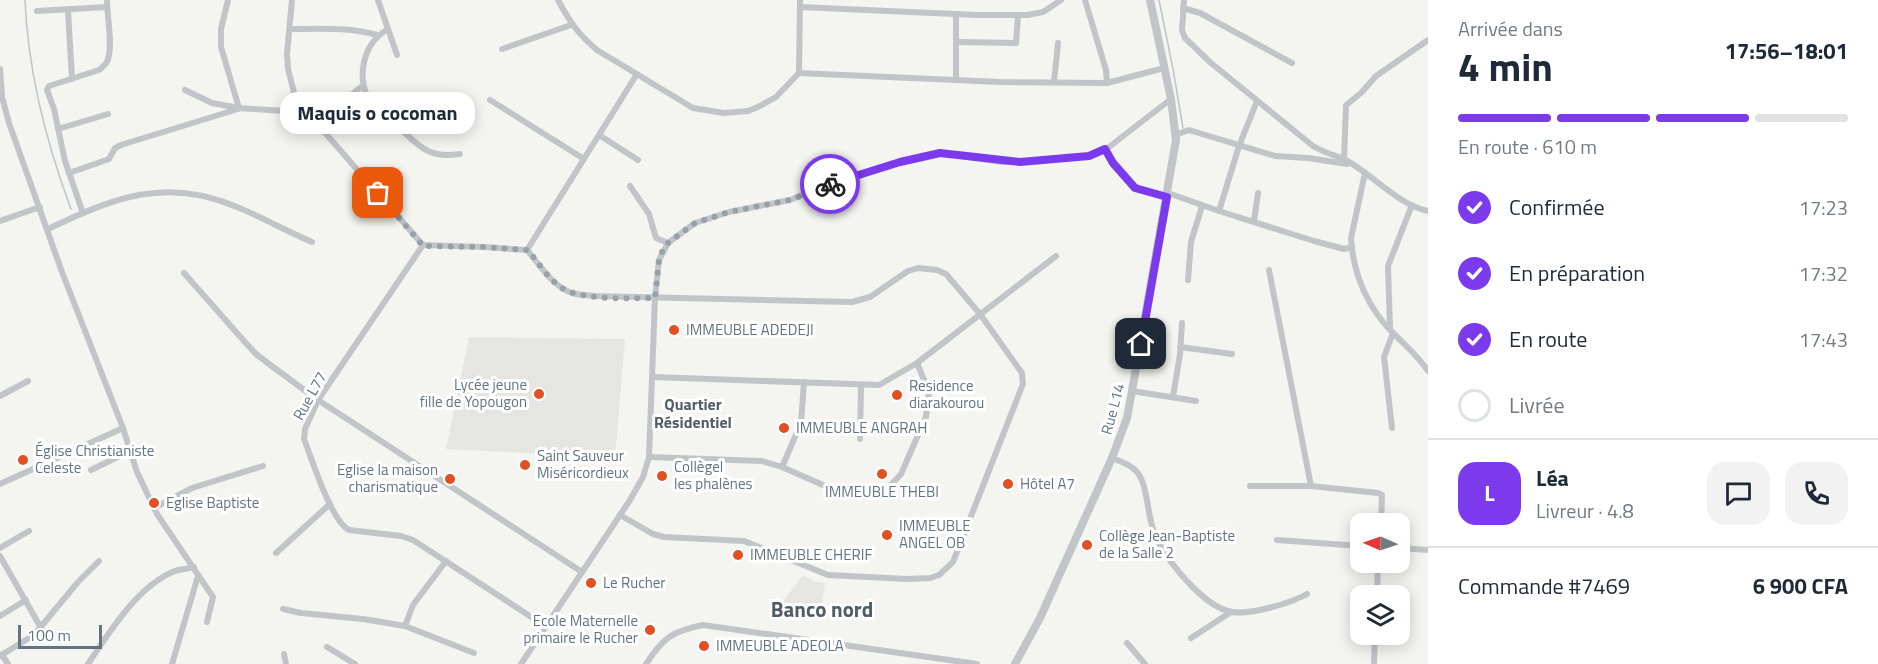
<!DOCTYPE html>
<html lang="fr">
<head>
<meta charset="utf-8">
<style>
	body { margin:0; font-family:"Titillium Web",sans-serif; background:#f2f2f3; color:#1f2937; height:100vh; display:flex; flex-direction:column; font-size:22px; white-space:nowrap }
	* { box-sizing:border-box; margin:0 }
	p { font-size:20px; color:#747a83 }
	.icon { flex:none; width:33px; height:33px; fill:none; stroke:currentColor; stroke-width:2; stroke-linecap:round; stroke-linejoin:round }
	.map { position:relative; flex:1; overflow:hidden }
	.side { display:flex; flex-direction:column; background:#fff; width:450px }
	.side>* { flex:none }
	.needle { width:39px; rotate:272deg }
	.tools { position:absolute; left:1350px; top:513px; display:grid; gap:12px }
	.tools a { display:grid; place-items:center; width:60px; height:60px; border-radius:12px; background:#fff; box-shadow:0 3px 15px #0003; font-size:30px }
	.scale { position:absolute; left:18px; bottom:15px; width:84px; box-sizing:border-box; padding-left:6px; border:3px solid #637481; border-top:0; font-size:16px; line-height:21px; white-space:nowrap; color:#637481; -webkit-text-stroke:4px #fff; paint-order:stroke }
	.pin { position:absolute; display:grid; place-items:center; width:51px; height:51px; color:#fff; margin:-26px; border-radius:12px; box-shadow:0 3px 9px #0006 }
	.courier { position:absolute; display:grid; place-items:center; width:60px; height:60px; margin:-30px; border:4px solid #7c3aed; border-radius:50%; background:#fff; color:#222; box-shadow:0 2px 8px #0007 }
	.bubble { position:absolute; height:42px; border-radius:18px; background:#fff; box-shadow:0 3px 15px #0003; font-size:20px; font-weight:700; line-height:42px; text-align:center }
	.summary em { font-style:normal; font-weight:700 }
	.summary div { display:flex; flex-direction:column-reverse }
	.summary { display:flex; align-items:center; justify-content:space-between; height:102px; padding:0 30px }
	h1 { font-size:39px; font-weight:700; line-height:45px }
	.bar { display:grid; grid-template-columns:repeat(4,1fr); gap:9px 6px; align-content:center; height:72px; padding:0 30px }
	.bar i { height:8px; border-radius:4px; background:#e0e1e3 }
	.bar .active { background:#7c3aed }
	.bar p { grid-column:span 4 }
	.line { display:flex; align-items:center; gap:15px; padding:0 30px; border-top:2px solid #e0e1e3 }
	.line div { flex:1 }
	.round { display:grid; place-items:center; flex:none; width:63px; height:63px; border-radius:18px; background:#f2f2f3 }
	ol { padding:0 30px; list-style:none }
	li { display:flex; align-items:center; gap:18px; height:66px }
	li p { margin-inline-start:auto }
	li .icon { padding:6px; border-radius:50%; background:#7c3aed; color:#fff; stroke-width:4 }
	li:last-child { color:#747a83 }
	li i { width:33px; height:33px; border:3px solid #e0e1e3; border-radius:50% }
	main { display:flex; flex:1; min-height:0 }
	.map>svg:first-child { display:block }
	.built { fill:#e5e6e4 }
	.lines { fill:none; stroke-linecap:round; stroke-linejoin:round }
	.stream { stroke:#bac6cb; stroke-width:1.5 }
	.minor { stroke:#c1c5c8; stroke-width:6 }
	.tertiary { stroke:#c1c5c8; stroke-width:8 }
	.done { stroke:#96a1a8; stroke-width:6; stroke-dasharray:0 10.8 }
	.route { stroke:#7c3aed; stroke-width:8 }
	.poi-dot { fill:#e24f22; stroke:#fff; stroke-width:2 }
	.labels { text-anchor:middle; stroke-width:6; stroke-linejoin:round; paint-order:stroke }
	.poi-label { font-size:15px; fill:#637481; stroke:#fff; text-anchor:start }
	.street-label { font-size:15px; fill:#637481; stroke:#fff }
	.neighbourhood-label { font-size:16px; font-weight:bold; fill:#515d66; stroke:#fff }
	.district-label { font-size:21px; font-weight:bold; fill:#515d66; stroke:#fff }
</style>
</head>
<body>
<main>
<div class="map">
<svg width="1428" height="664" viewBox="0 0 1428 664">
	<rect width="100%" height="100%" fill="#f4f4f0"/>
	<!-- built -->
	<g class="built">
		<path d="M469,337L625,339L615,457L446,449Z"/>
		<path d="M803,575L816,582L825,583L820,615L812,614L811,616L782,603Z"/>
	</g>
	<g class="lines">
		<!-- stream -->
		<g class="stream">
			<path d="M25,0C28,72 46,142 71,209"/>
			<path d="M1159,0L1173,69L1183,128"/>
		</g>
		<!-- minor -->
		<g class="minor">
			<path d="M228,0L221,29V47L239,108"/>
			<path d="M292,0L287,54L288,69L299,112"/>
			<path d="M378,0L397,55"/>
			<path d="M558,0C570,22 578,34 597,50L693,108L724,113L748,111L758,107L776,97L799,73L800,0"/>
			<path d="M1085,0L1106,70L1107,83"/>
			<path d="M1184,0L1182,30L1185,38L1211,63L1313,146C1323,152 1333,155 1344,159C1371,173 1398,205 1428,211"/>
			<path d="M800,7L976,15H1027L1043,12L1061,0"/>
			<path d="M1183,8L1200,13L1292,63"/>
			<path d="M37,11L107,7"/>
			<path d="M68,11L72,79"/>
			<path d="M290,29C320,29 348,27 377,35"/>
			<path d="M388,29C362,44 355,79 372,105C378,114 388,118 396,125C419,145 426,159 460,154"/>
			<path d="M956,42L1016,43L1018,15"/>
			<path d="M502,49L571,25"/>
			<path d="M0,69L2,97L9,123L62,272L123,428L137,472L157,514L213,597L207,622"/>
			<path d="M799,73L1000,82L1107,83L1164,68"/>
			<path d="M956,79V14"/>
			<path d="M1054,82L1058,43"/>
			<path d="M185,90L212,103L239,108L299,112L313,119L423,245L484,247L527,250C540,265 553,287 572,293C579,295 588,295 595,296L852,302L870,297L908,271L918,268L937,270L946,274L980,314L1022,373L1023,384L953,562L939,575L930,578L907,579L828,575L744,541L664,537L653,534L620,515"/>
			<path d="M490,100L584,159"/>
			<path d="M316,123L361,87H363"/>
			<path d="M58,129L108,114"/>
			<path d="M599,135L638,160"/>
			<path d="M1175,135L1189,130L1275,156L1308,158L1347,164"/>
			<path d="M1105,149L1113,163L1135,188L1167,197"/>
			<path d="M1344,160L1346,105L1361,93L1376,76L1428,40"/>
			<path d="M69,173L109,159L115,148L121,145L238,109"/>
			<path d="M1365,173L1351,238C1353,274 1368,309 1394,334C1406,346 1418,356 1428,371"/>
			<path d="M630,186L649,214L656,238L668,243"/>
			<path d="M1168,193L1219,211L1239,146L1257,101"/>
			<path d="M1219,211L1314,241L1344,249L1352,247"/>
			<path d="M83,213L65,161L54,109L47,90L49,86L99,70C103,67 107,64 108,59C113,44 107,17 107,0"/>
			<path d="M0,221L40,207"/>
			<path d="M1254,221L1258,193"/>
			<path d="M48,229C113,198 166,176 237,207C262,217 286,231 312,242"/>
			<path d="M423,245L318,400L305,429L304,439C312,459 331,521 349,530L401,536L413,540L545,626"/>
			<path d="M527,250L637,74"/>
			<path d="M1269,270L1311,486L1378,493L1382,495L1381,524"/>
			<path d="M184,273L244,341L256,354L273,367L318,400L582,572"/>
			<path d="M1188,280L1191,242L1202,206"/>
			<path d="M1390,329L1388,266L1412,205"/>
			<path d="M1180,347L1232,354"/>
			<path d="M652,377L879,385L917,363L1056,256"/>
			<path d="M1132,391L1196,401"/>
			<path d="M0,396L28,381"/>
			<path d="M1173,397L1180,354L1182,323"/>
			<path d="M1392,428L1384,357L1393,333"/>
			<path d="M860,439L861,385"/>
			<path d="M649,457L762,461L782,467L848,496L864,497L877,494L890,486L901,474L926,417L929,392L917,363"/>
			<path d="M1112,458C1120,461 1130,464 1136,471C1148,483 1147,515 1154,532C1164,558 1203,607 1232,612C1251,615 1291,603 1307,594"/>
			<path d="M782,467L801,423L804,382"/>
			<path d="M91,470L130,451"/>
			<path d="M0,484L123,428"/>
			<path d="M1250,486H1311"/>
			<path d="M154,508L192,488L263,466"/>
			<path d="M1277,540L1360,546"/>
			<path d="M0,548L29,531"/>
			<path d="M1400,548L1428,550"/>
			<path d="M276,553L330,504"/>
			<path d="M0,556L41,628"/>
			<path d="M446,561L413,605L405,626L474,653"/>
			<path d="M1377,596L1378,562"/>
			<path d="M283,609L301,613L363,619L405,626"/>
			<path d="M0,616L26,600"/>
			<path d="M1191,638L1231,612"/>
			<path d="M1127,643L1145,664"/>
			<path d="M327,647L355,664"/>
			<path d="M284,654L286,664"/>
			<path d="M2,655L8,664"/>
			<path d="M0,656L34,635L78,582L99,561"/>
			<path d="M88,664C109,633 138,585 175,571C181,569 188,569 194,567"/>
			<path d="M172,664L198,576"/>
			<path d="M521,664L630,500L643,477L649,457L655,298L659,260L668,243L695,223L729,212L790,200L832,183L900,162L940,153L1002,162H1020L1089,156L1109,147L1171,99"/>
			<path d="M646,664C663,638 672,631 703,625L977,664"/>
			<path d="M1374,664L1375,634"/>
		</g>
		<!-- tertiary -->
		<path class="tertiary" d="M1015,664L1040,618L1112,458L1127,418L1132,391L1176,140L1171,99L1150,0"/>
	</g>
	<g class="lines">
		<!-- done -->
		<path class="done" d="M378,193L423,246L484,247L528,250C538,262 549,280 562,288C584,301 630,298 655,298L659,260L662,252L668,243L695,223L729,212L790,200L830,184"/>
		<!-- route -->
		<path class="route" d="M830,184L900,162L940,153L1020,162L1089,156L1105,149L1113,163L1135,188L1167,197L1141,344"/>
	</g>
	<!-- markers -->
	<g class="poi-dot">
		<circle cx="674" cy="330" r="6"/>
		<circle cx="539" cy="394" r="6"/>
		<circle cx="897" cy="395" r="6"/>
		<circle cx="784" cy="428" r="6"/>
		<circle cx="23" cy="460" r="6"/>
		<circle cx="525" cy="465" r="6"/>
		<circle cx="882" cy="474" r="6"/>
		<circle cx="662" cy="476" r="6"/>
		<circle cx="450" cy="479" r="6"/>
		<circle cx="1008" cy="484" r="6"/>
		<circle cx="154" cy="503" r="6"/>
		<circle cx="887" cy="535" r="6"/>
		<circle cx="1087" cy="545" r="6"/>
		<circle cx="738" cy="555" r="6"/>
		<circle cx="591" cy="583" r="6"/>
		<circle cx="650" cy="630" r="6"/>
		<circle cx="704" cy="646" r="6"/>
	</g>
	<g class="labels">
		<!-- poi labels -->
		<g class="poi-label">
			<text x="686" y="335">IMMEUBLE ADEDEJI</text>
			<text x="527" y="390" text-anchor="end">Lycée jeune<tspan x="527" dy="17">fille de Yopougon</tspan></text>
			<text x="909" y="391">Residence<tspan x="909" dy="17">diarakourou</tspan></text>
			<text x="796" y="433">IMMEUBLE ANGRAH</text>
			<text x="35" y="456">Église Christianiste<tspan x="35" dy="17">Celeste</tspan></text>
			<text x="537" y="461">Saint Sauveur<tspan x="537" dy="17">Miséricordieux</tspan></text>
			<text x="674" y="472">Collègel<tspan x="674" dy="17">les phalènes</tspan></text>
			<text x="438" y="475" text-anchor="end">Eglise la maison<tspan x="438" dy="17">charismatique</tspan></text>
			<text x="1020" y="489">Hôtel A7</text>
			<text x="882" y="497" text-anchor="middle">IMMEUBLE THEBI</text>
			<text x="166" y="508">Eglise Baptiste</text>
			<text x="899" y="531">IMMEUBLE<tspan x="899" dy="17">ANGEL OB</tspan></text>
			<text x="1099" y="541">Collège Jean-Baptiste<tspan x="1099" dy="17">de la Salle 2</tspan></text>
			<text x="750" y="560">IMMEUBLE CHERIF</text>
			<text x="603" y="588">Le Rucher</text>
			<text x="638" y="626" text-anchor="end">Ecole Maternelle<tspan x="638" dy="17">primaire le Rucher</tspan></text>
			<text x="716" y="651">IMMEUBLE ADEOLA</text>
		</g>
		<!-- street labels -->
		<g class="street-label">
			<text transform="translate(310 396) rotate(-61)" y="5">Rue L77</text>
			<text transform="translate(1113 409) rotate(-75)" y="5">Rue L14</text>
		</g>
		<!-- neighbourhood labels -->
		<g class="neighbourhood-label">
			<text x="693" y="410">Quartier<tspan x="693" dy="18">Résidentiel</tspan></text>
		</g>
		<!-- district labels -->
		<g class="district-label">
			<text x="822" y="617">Banco nord</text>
		</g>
	</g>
</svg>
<div class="tools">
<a><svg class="needle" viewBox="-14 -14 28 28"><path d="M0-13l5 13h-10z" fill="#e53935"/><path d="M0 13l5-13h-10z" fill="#747a83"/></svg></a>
<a><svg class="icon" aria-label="layers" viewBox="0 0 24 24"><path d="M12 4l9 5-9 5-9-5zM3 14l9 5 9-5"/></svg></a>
</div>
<div class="scale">100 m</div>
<div class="pin" style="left:378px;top:193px;background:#ea580c"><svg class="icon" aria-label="bag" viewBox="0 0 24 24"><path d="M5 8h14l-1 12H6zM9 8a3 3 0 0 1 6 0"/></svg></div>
<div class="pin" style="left:1141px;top:344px;background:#1f2937"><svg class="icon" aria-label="home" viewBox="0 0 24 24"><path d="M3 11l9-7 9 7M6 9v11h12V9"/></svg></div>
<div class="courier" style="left:830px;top:184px"><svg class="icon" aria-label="bike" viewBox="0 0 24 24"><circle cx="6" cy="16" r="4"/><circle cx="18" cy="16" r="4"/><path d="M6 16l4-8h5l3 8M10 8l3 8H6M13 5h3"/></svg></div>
<div class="bubble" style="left:280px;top:92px;width:195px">Maquis o cocoman</div>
</div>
<section class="side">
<div class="summary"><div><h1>4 min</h1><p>Arrivée dans</p></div><em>17:56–18:01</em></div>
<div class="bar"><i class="active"></i><i class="active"></i><i class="active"></i><i></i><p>En route · 610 m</p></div>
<ol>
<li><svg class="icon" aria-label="check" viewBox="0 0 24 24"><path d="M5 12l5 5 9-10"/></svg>Confirmée<p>17:23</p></li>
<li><svg class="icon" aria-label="check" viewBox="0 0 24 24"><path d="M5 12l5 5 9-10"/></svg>En préparation<p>17:32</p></li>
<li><svg class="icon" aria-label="check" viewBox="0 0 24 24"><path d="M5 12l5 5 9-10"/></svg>En route<p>17:43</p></li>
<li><i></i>Livrée</li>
</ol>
<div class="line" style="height:108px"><b class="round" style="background:#7c3aed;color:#fff">L</b><div><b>Léa</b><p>Livreur · 4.8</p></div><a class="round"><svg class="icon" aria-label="chat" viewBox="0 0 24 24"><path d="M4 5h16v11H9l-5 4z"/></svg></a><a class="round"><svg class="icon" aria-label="phone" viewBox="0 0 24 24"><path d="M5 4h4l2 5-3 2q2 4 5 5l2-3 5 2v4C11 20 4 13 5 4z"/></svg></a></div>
<div class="line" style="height:78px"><div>Commande #7469</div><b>6 900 CFA</b></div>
</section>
</main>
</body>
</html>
